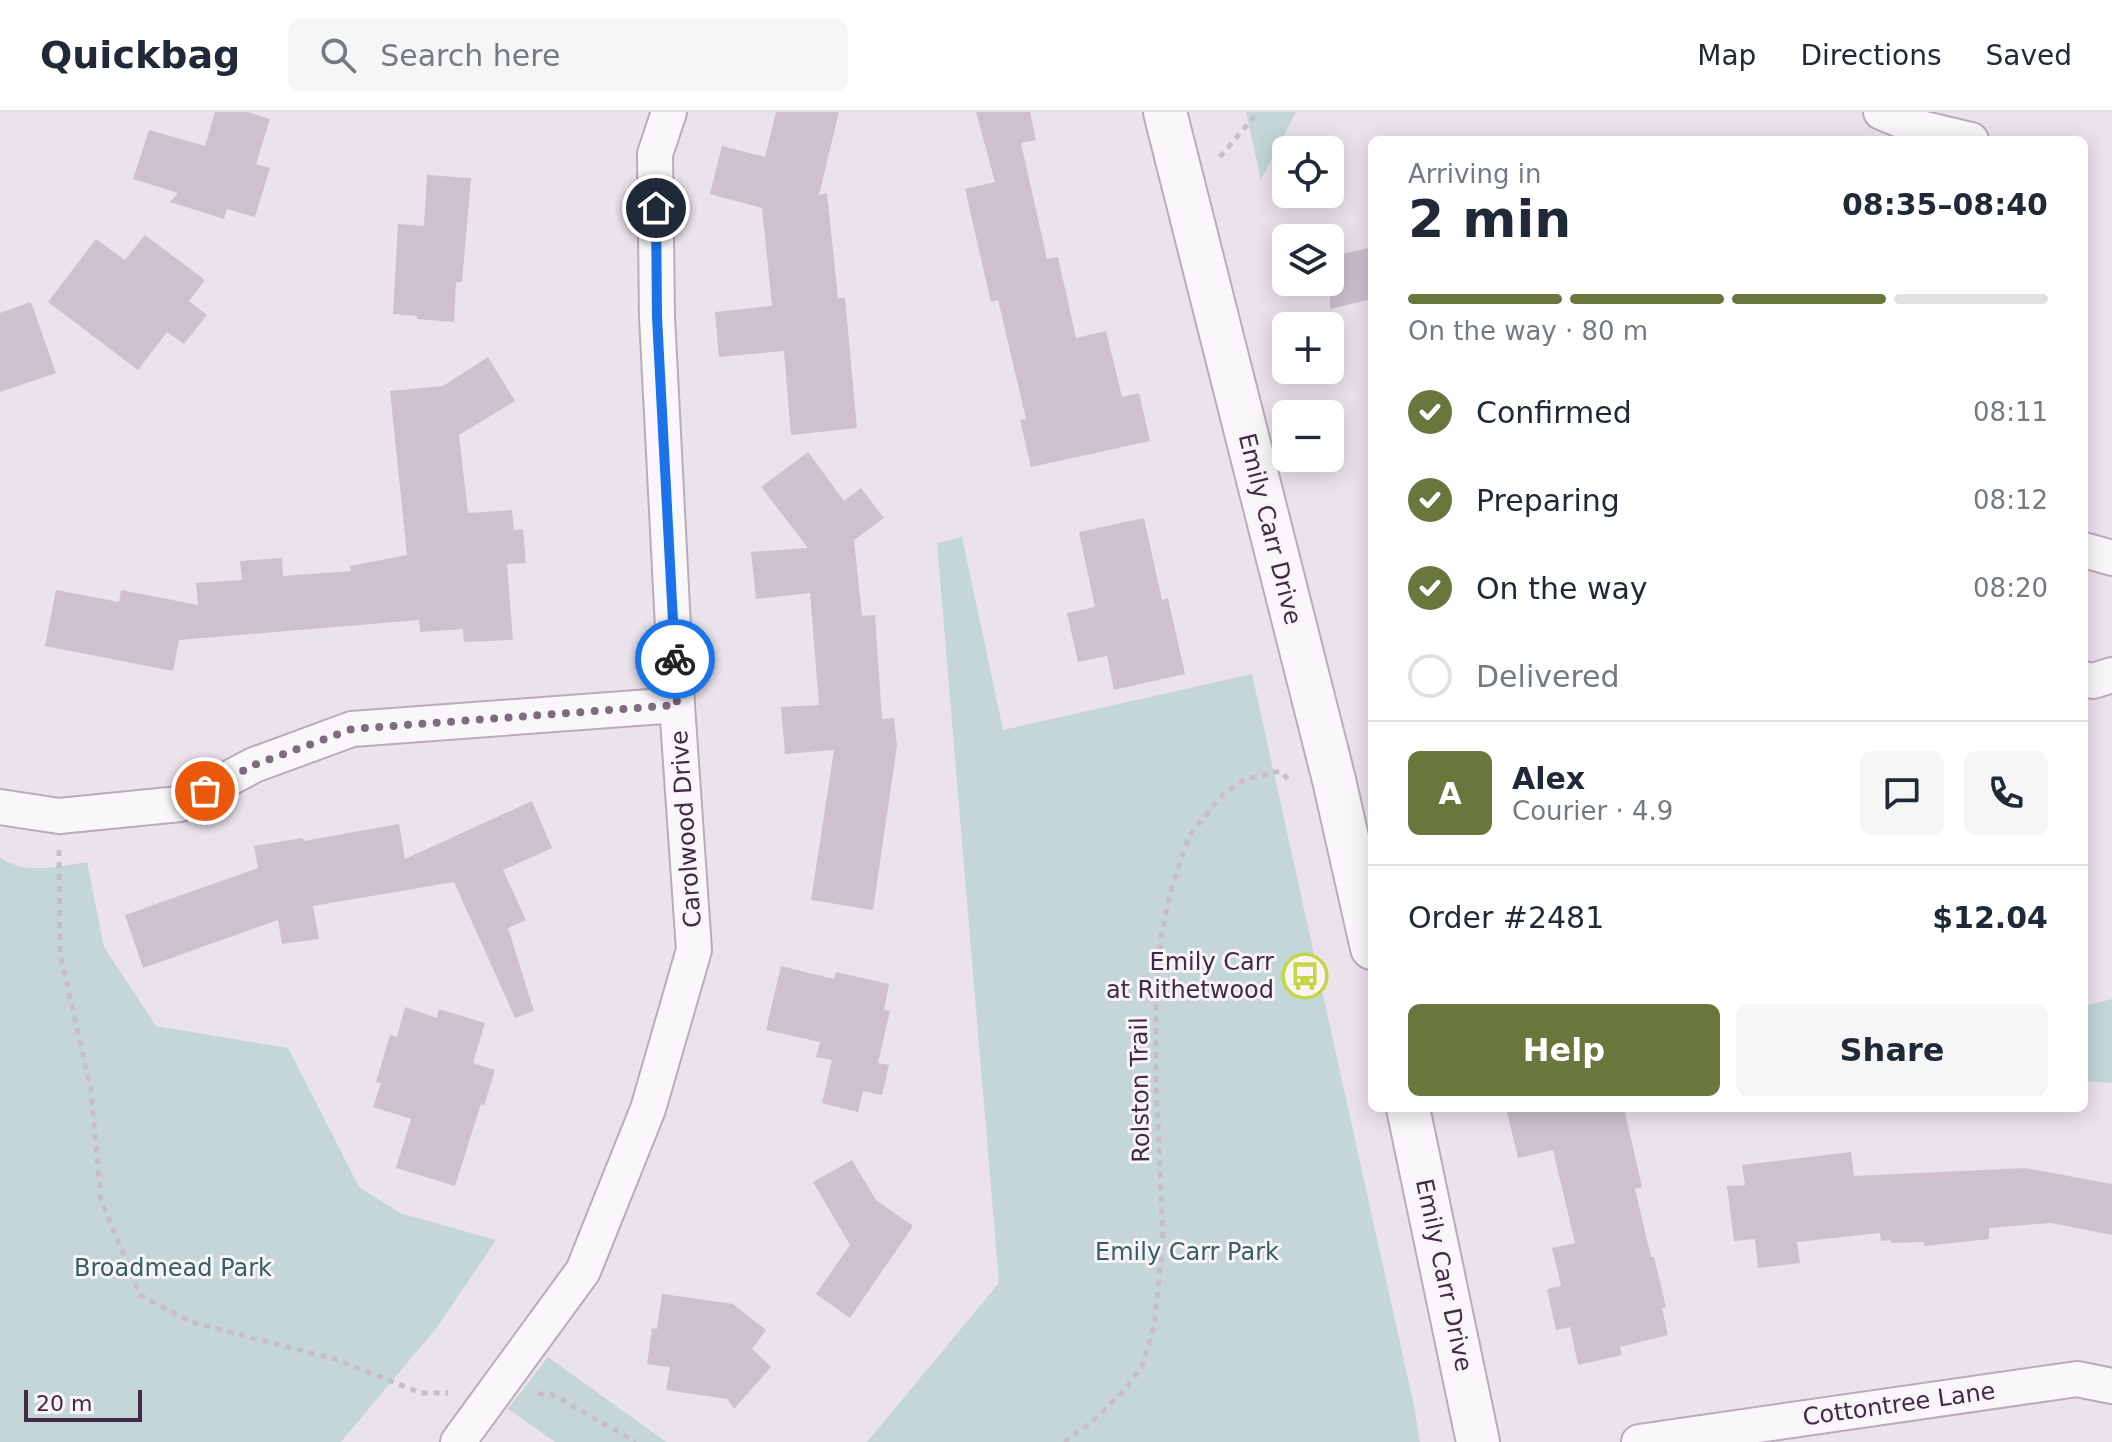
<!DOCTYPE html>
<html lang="en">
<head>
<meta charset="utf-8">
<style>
	body { margin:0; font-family:"DejaVu Sans",sans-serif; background:#f6f6f7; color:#1f2937; height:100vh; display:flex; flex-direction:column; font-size:30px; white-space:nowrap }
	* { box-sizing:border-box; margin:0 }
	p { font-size:26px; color:#747a83 }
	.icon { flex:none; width:44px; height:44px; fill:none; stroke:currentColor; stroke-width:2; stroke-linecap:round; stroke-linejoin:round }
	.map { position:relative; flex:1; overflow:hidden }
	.details { position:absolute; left:1368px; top:24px; width:720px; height:976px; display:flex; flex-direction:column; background:#fff; border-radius:12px; box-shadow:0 4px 20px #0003 }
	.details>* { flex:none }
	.tools { position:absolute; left:1272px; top:24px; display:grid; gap:16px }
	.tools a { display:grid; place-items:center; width:72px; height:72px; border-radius:12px; background:#fff; box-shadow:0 4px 20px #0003; font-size:40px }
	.scale { position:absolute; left:24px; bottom:20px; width:118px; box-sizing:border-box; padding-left:8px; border:4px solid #432a46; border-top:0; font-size:22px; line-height:28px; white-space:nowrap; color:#432a46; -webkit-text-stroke:6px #f8f4f9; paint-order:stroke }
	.pin { position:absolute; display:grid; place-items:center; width:68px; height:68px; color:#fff; margin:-34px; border:4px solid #fff; border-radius:50%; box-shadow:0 2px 8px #0007 }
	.courier { position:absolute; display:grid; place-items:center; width:80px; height:80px; margin:-40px; border:6px solid #1a73e8; border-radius:50%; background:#fff; color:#222; box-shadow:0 2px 10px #0007 }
	.head em { font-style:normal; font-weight:700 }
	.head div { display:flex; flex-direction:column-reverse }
	.head { display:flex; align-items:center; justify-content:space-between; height:136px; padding:0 40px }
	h1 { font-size:52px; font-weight:700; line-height:60px }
	.bar { display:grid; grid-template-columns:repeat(4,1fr); gap:12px 8px; align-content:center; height:96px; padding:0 40px }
	.bar i { height:10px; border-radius:6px; background:#e0e1e3 }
	.bar .current { background:#69773c }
	.bar p { grid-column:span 4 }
	.line { display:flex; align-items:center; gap:20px; padding:0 40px; border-top:2px solid #e0e1e3 }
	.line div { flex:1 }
	.round { display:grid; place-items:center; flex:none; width:84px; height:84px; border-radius:12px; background:#f6f6f7 }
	ol { padding:0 40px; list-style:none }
	li { display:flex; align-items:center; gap:24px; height:88px }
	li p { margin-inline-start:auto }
	li .icon { padding:8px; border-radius:50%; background:#69773c; color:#fff; stroke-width:4 }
	li:last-child { color:#747a83 }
	li i { width:44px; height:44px; border:4px solid #e0e1e3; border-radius:50% }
	.action { display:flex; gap:16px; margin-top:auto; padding:16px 40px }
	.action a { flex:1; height:92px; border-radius:12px; background:#69773c; color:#fff; font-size:32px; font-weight:700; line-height:92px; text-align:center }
	.action a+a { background:#f6f6f7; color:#1f2937 }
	header { display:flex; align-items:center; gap:48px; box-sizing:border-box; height:112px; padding:0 40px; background:#fff; border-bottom:2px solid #e0e1e3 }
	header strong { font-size:38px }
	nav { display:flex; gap:44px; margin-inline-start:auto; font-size:28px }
	.search { width:560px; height:72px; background:#f6f6f7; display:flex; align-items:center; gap:20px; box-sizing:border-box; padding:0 28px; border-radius:12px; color:#747a83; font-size:30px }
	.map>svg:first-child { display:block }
	.green { fill:#c4d6d7 }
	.building { fill:#cec0cf }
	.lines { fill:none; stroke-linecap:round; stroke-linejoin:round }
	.minor-casing { stroke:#b9acba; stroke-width:38 }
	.tertiary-casing { stroke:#b9acba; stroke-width:46 }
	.path { stroke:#c7bec8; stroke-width:5; stroke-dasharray:6 6; stroke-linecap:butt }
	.minor { stroke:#faf7fa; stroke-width:34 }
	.tertiary { stroke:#faf7fa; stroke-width:42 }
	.done { stroke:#7e6b80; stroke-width:8; stroke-dasharray:0 14.4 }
	.route { stroke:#1a73e8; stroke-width:10 }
	.labels { text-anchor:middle; stroke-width:6; stroke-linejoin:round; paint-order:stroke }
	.street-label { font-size:24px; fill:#432a46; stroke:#f8f4f9 }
	.poi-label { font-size:24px; fill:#432a46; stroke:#f8f4f9; text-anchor:end }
	.park-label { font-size:24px; fill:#365f62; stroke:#f8f4f9 }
</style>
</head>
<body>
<header>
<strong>Quickbag</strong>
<div class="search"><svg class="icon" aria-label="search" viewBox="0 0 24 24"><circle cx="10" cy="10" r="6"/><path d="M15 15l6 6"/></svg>Search here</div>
<nav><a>Map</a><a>Directions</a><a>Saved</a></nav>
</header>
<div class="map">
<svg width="2112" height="1330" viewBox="0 0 2112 1330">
	<rect width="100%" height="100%" fill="#ebe3ec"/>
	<!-- green -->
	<g class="green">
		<path d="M1246,0H1296L1261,68Z"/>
		<path d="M962,425L1003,618L1252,562L1414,1294L1420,1330H867L999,1171L937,431Z"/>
		<path d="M0,745C24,764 59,754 87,750L104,835L156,914L288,936L359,1075L400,1101L496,1128L438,1214L341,1330H0Z"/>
		<path d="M2112,887V971L2084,969V894Z"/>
		<path d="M548,1245L666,1330H555L508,1297Z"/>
	</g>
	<!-- building -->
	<g class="building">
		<path d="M215,0H248L270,7L256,52L270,56L255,105L227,97L224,107L170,90L178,81L133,67L149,18L205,34Z"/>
		<path d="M776,0H839L819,83L827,81L838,186H845L857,316L791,323L784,239L719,245L715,200L772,194L762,96L710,82L722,34L765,45Z"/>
		<path d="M976,0H1030L1036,28L1021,31L1047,147L1058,145L1076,226L1106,219L1122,285L1139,281L1150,329L1031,355L1020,308L1026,307L998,188L991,190L965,77L995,70Z"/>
		<path d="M427,63L471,66L462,170H456L454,210L417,207V204L393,202L398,112L424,114Z"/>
		<path d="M145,123L205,168L189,189L207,203L184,232L167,220L138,258L48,190L96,127L125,148Z"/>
		<path d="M1372,135V187L1330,197V145Z"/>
		<path d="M31,190L56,261L0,280V201Z"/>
		<path d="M488,245L515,289L459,323L468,401L512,398L514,418L523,417L526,451L507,452L513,528L464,530L463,517L420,520L419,508L179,528L173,559L45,534L56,478L119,490L121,478L198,493L196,471L242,468L240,449L282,446L283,464L351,459L350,454L407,443L390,279L443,274Z"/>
		<path d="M808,340L844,389L861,376L884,406L854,428L862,504L875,503L882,607L894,606L897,634L873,798L811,788L834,638L785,642L781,595L819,593L810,481L756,487L751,440L808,436L761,375Z"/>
		<path d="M1144,406L1162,488L1168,486L1185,562L1114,578L1107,544L1078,550L1067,501L1095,495L1079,420Z"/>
		<path d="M532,689L552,736L503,758L526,808L508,816L534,899L515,906L454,770L313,794L319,827L282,832L278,808L143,856L125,803L258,756L254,734L303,726L304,729L399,712L405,747Z"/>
		<path d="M781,854L834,867L836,860L889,872L884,898L890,899L878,951L889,953L882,983L863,979L858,1000L822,991L832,948L816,945L820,930L766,918Z"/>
		<path d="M405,895L437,906L439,897L485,911L473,951L495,958L484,994L481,992L455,1074L396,1056L411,1007L373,995L381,971L376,970L390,923L397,925Z"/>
		<path d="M1506,996H1624L1642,1075L1635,1077L1651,1145H1654L1666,1195L1662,1196L1668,1223L1620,1235L1622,1243L1578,1253L1570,1215L1556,1218L1547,1177L1561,1174L1552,1136L1575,1131L1553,1038L1518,1046Z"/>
		<path d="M1851,1040L1854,1064L2025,1056L2112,1072V1123L2051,1111L1989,1116V1127L1924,1134V1130L1891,1131V1128L1881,1129L1880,1121L1797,1130L1800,1151L1758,1156L1755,1127L1734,1129L1727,1074L1745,1073L1742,1053Z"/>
		<path d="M852,1048L876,1088L913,1114L850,1206L816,1182L850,1133L813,1070Z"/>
		<path d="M662,1182L733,1192L766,1218L752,1237L771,1255L734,1297L727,1287L666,1278L670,1255L647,1252L652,1216L657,1217Z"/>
	</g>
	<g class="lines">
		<!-- minor casing -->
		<g class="minor-casing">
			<g id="minor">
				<path d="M1881,0L1920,16L1971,28"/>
				<path d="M2084,438L2112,446"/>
				<path d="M2084,567L2093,569L2112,563"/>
				<path d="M0,695L59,704L180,692L254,653L352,617L677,593"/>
				<path d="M458,1330L583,1159L648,997L694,838L677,593L657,205L655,42L669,0"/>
				<path d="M1639,1330L2077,1267L2112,1274"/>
			</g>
		</g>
		<!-- tertiary casing -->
		<g class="tertiary-casing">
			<g id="tertiary">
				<path d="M1165,0L1334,668L1372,836"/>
				<path d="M1408,996L1478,1330"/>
			</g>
		</g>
		<!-- path -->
		<g class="path">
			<path d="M1220,45L1258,0"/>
			<path d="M59,738L60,841L91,978L101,1088L140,1183L191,1210L335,1247L421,1281H448"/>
			<path d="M538,1282H551L636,1330"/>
			<path d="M1064,1330L1089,1312L1124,1279L1142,1254L1154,1215L1163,1130L1156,963V881L1160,829L1172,774L1189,724L1223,682L1244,668L1280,659L1292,671"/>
		</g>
		<!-- minor -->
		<use href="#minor" class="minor"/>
		<!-- tertiary -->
		<use href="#tertiary" class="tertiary"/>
	</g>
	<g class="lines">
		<!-- done -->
		<path class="done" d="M205,679L254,653L352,617L677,593L675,547"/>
		<!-- route -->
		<path class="route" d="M656,96L657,205L675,547"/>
	</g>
	<!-- icons -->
	<defs>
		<g id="bus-ring" transform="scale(2.3)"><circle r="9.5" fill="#f8f4f9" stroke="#c4d643" stroke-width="1.5"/><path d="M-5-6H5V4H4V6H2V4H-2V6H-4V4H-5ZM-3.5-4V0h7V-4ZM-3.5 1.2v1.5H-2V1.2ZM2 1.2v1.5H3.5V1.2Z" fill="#c4d643"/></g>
	</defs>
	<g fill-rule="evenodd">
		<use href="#bus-ring" x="1305" y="864"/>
	</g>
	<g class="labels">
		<!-- street labels -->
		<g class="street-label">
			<text transform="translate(1270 417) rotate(76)" y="8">Emily Carr Drive</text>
			<text transform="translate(686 717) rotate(-94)" y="8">Carolwood Drive</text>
			<text transform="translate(1140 978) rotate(-91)" y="8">Rolston Trail</text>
			<text transform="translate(1444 1163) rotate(78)" y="8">Emily Carr Drive</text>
			<text transform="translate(1899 1292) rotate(-8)" y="8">Cottontree Lane</text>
		</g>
		<!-- poi labels -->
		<g class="poi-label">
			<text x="1274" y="858">Emily Carr<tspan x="1274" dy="28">at Rithetwood</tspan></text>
		</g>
		<!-- park labels -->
		<g class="park-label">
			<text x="1187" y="1148">Emily Carr Park</text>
			<text x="173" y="1164">Broadmead Park</text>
		</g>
	</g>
</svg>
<div class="tools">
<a><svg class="icon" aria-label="locate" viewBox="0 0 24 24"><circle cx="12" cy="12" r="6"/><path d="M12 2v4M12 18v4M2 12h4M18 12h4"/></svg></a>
<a><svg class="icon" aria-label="layers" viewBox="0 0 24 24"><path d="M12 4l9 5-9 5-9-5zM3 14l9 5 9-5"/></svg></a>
<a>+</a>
<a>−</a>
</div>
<div class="scale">20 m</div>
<div class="pin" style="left:205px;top:679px;background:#ea580c"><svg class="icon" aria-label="bag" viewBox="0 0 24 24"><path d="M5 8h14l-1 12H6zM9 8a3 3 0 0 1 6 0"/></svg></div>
<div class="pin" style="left:656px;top:96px;background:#1f2937"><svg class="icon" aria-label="home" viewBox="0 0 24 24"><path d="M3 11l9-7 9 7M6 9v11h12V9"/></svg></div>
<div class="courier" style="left:675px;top:547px"><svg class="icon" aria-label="bike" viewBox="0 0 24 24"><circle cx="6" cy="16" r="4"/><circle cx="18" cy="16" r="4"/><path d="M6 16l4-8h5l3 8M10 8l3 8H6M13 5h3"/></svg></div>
<section class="details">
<div class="head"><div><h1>2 min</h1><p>Arriving in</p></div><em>08:35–08:40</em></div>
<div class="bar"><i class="current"></i><i class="current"></i><i class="current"></i><i></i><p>On the way · 80 m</p></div>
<ol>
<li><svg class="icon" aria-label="check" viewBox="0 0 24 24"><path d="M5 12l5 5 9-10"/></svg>Confirmed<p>08:11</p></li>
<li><svg class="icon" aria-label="check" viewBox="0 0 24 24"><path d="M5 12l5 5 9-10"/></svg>Preparing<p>08:12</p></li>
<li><svg class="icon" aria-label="check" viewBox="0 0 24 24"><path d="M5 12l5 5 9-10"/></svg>On the way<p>08:20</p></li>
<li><i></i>Delivered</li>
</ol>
<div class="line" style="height:144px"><b class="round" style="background:#69773c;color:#fff">A</b><div><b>Alex</b><p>Courier · 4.9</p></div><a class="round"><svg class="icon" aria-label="chat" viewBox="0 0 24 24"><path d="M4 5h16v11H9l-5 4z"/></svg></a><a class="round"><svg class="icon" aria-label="phone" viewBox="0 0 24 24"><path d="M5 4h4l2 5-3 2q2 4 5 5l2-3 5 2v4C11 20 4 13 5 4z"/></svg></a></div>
<div class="line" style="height:104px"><div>Order #2481</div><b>$12.04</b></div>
<div class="action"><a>Help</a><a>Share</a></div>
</section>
</div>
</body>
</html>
